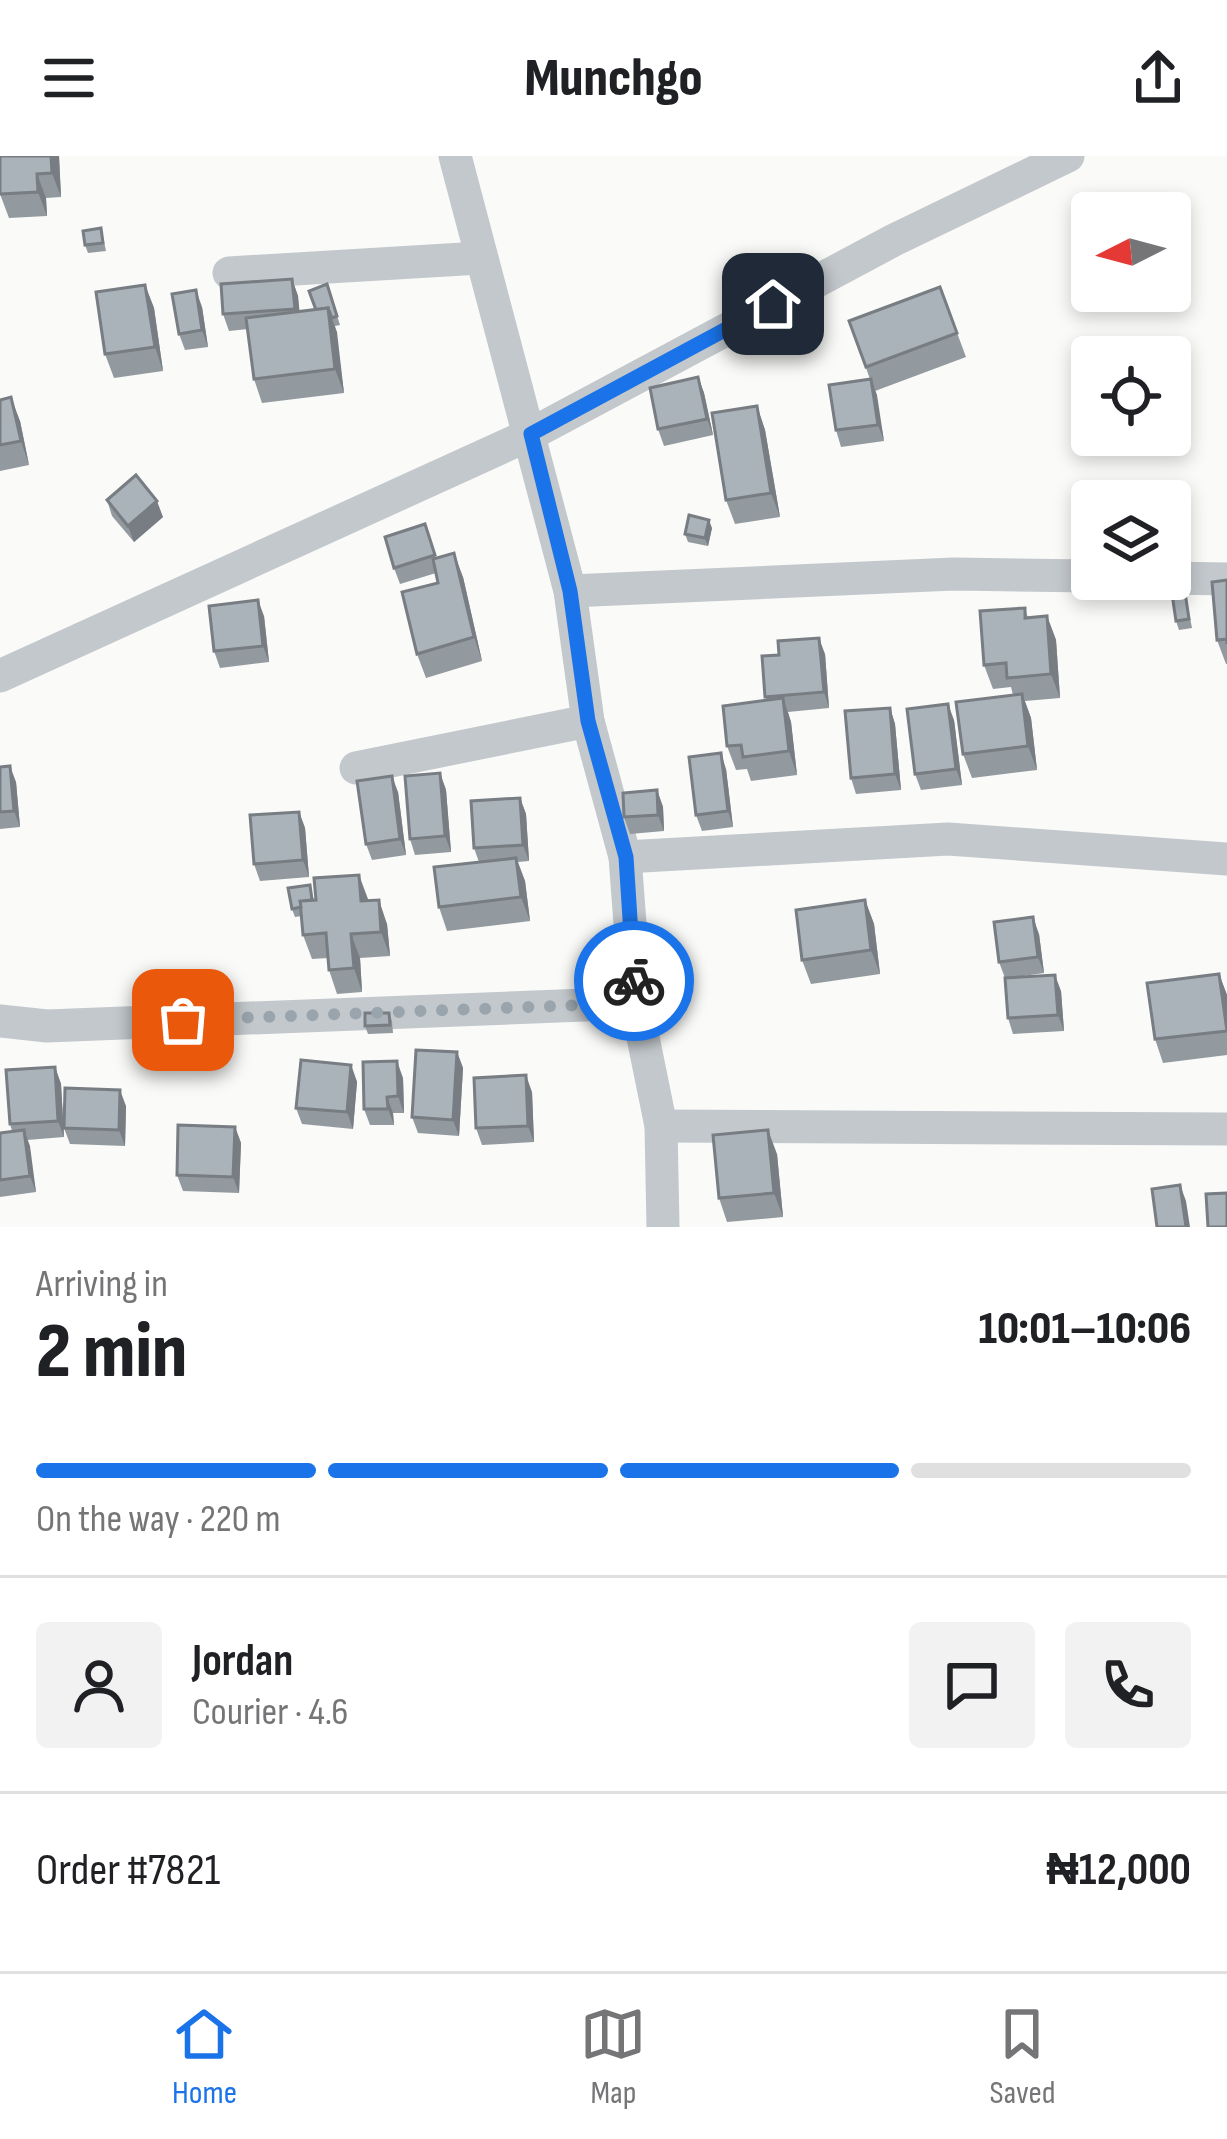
<!DOCTYPE html>
<html lang="en">
<head>
<meta charset="utf-8">
<style>
	body { margin:0; font-family:"Sofia Sans Condensed",sans-serif; background:#f2f2f2; color:#202124; height:100vh; display:flex; flex-direction:column; font-size:45px; white-space:nowrap }
	* { box-sizing:border-box; margin:0 }
	p { font-size:39px; color:#757577 }
	.icon { flex:none; width:66px; height:66px; fill:none; stroke:currentColor; stroke-width:2; stroke-linecap:round; stroke-linejoin:round }
	.map { position:relative; height:1071px; overflow:hidden }
	.panel { display:flex; flex-direction:column; background:#fff; flex:1 }
	.panel>* { flex:none }
	.needle { width:78px; rotate:264deg }
	.tools { position:absolute; left:1071px; top:36px; display:grid; gap:24px }
	.tools a { display:grid; place-items:center; width:120px; height:120px; border-radius:12px; background:#fff; box-shadow:0 6px 18px #0003; font-size:60px }
	.pin { position:absolute; display:grid; place-items:center; width:102px; height:102px; color:#fff; margin:-51px; border-radius:24px; box-shadow:0 6px 18px #0006 }
	.courier { position:absolute; display:grid; place-items:center; width:120px; height:120px; margin:-60px; border:9px solid #1a73e8; border-radius:50%; background:#fff; color:#222; box-shadow:0 3px 15px #0007 }
	.head em { font-style:normal; font-weight:800 }
	.head div { display:flex; flex-direction:column-reverse }
	.head { display:flex; align-items:center; justify-content:space-between; height:204px; padding:0 36px }
	h1 { font-size:78px; font-weight:800; line-height:90px }
	.bar { display:grid; grid-template-columns:repeat(4,1fr); gap:18px 12px; align-content:center; height:144px; padding:0 36px }
	.bar i { height:15px; border-radius:9px; background:#e0e0e0 }
	.bar .selected { background:#1a73e8 }
	.bar p { grid-column:span 4 }
	.line { display:flex; align-items:center; gap:30px; padding:0 36px; border-top:3px solid #e0e0e0 }
	.line div { flex:1 }
	.round { display:grid; place-items:center; flex:none; width:126px; height:126px; border-radius:12px; background:#f2f2f2 }
	header { display:flex; justify-content:space-between; align-items:center; height:156px; padding:0 36px; background:#fff; font-size:54px; font-weight:800 }
	.dock { display:flex; justify-content:space-around; align-items:center; height:168px; border-top:3px solid #e0e0e0; background:#fff; font-size:33px; color:#757577 }
	.dock a { display:grid; justify-items:center; gap:6px }
	.dock .selected { color:#1a73e8 }
	.map>svg:first-child { display:block }
	.lines { fill:none; stroke-linecap:round; stroke-linejoin:round }
	.minor { stroke:#c3c8cc; stroke-width:33 }
	.wall { fill:#929a9f }
	.shaded-wall { fill:#777d82 }
	.building { fill:#aab3b9; stroke:#777d82; stroke-width:3 }
	.done { stroke:#99a4ac; stroke-width:12; stroke-dasharray:0 21.6 }
	.route { stroke:#1a73e8; stroke-width:15 }
</style>
</head>
<body>
<header><svg class="icon" aria-label="menu" viewBox="0 0 24 24"><path d="M4 6h16M4 12h16M4 18h16"/></svg>Munchgo<svg class="icon" aria-label="share" viewBox="0 0 24 24"><path d="M12 15V3M7 8l5-5 5 5M5 13v7h14v-7"/></svg></header>
<div class="map">
<svg width="1227" height="1071" viewBox="0 0 1227 1071">
	<rect width="100%" height="100%" fill="#fafaf8"/>
	<g class="lines">
		<!-- minor -->
		<g class="minor">
			<path d="M455,0L570,435L588,565L625,701L636,847L661,970L663,1071"/>
			<path d="M229,117L480,102"/>
			<path d="M1170,422L1227,423"/>
			<path d="M570,435L954,418L1092,420"/>
			<path d="M0,520L531,278L894,84L1068,0"/>
			<path d="M356,612L588,565"/>
			<path d="M625,701L948,683L1227,703"/>
			<path d="M0,865L47,870L636,847"/>
			<path d="M661,970L1227,973"/>
		</g>
	</g>
	<!-- wall -->
	<g class="wall">
		<path d="M0,0H59L61,41L46,42L47,60L9,62L0,38Z"/>
		<path d="M101,72L106,95L88,97L85,89Z"/>
		<path d="M292,123L298,140L299,156L316,154L327,128L340,169L335,170L344,237L262,247L254,223L248,173L229,175L223,158Z"/>
		<path d="M145,129L154,152L163,215L114,222L105,198Z"/>
		<path d="M940,131L966,201L875,235L884,285L841,291L836,274L870,223L849,165Z"/>
		<path d="M202,151L208,191L185,194L179,178Z"/>
		<path d="M698,221L704,237L713,279L664,290L658,273Z"/>
		<path d="M0,244L20,265L29,309L0,315Z"/>
		<path d="M757,250L765,274L780,361L735,368L726,344Z"/>
		<path d="M107,344L163,361L134,386L112,360Z"/>
		<path d="M425,368L436,402L463,421L482,505L426,522L417,498L438,427L436,417L400,428L394,412Z"/>
		<path d="M712,372L708,390L688,386L685,378Z"/>
		<path d="M1227,424V508H1226L1217,484Z"/>
		<path d="M1185,436L1192,472L1179,474L1176,465Z"/>
		<path d="M1025,452L1028,462L1047,460L1056,484L1060,542L1025,545L1031,562L1037,614L972,622L963,598L1013,539L1011,531L993,533L984,509Z"/>
		<path d="M264,460L269,506L220,512L214,495Z"/>
		<path d="M825,498L829,552L788,556L791,566L797,619L751,625L747,613L736,614L727,590L766,544L765,541Z"/>
		<path d="M890,552L895,568L901,634L856,638L851,622Z"/>
		<path d="M954,564L962,629L921,634L915,618Z"/>
		<path d="M0,611L16,626L20,671L0,673Z"/>
		<path d="M726,613L733,671L702,675L696,659Z"/>
		<path d="M440,617L446,634L451,696L415,699L410,683Z"/>
		<path d="M657,634L663,651L664,675L630,678L624,661Z"/>
		<path d="M398,636L406,699L372,704L366,688Z"/>
		<path d="M520,642L526,658L529,705L518,706L525,725L530,765L447,775L439,751L479,706L474,692Z"/>
		<path d="M299,656L305,672L309,721L260,725L254,708Z"/>
		<path d="M310,729L314,744L368,745L387,768L390,800L360,802L362,836L337,838L329,814L328,802L312,803L303,779L302,760L295,761L292,753Z"/>
		<path d="M865,744L874,768L880,818L811,828L802,804Z"/>
		<path d="M1039,778L1044,817L1008,822L1061,835L1064,875L1013,878L1008,862L1005,822L999,806Z"/>
		<path d="M1219,818L1227,839V899L1163,907L1155,883Z"/>
		<path d="M389,857L392,865L393,877L368,878L365,870Z"/>
		<path d="M457,896L463,912L459,980L418,977L412,961Z"/>
		<path d="M351,909L357,926L353,973L302,968L296,952Z"/>
		<path d="M55,911L61,928L64,981L27,984L36,1036L0,1041V977L12,975L10,968Z"/>
		<path d="M403,922L404,957H393L394,969H370L364,953Z"/>
		<path d="M532,936L534,986L482,989L476,972Z"/>
		<path d="M126,950L125,990L70,988L64,972Z"/>
		<path d="M235,971L241,987L239,1037L183,1035L177,1019Z"/>
		<path d="M777,998L783,1061L727,1066L719,1042Z"/>
	</g>
	<!-- shaded-wall -->
	<g class="shaded-wall">
		<path d="M51,0H59L61,41L52,17Z"/>
		<path d="M37,18L46,42L47,60L38,36Z"/>
		<path d="M292,123L298,140L301,170L295,153Z"/>
		<path d="M145,129L154,152L163,215L155,191Z"/>
		<path d="M196,134L202,151L208,191L202,174Z"/>
		<path d="M328,152L337,176L344,237L335,213Z"/>
		<path d="M698,221L704,237L713,279L707,263Z"/>
		<path d="M871,223L877,239L884,285L878,269Z"/>
		<path d="M11,241L20,265L29,309L21,285Z"/>
		<path d="M757,250L765,274L780,361L771,337Z"/>
		<path d="M157,345L163,361L134,386L128,370Z"/>
		<path d="M709,364L712,372L708,390L705,382Z"/>
		<path d="M454,397L463,421L482,505L474,481Z"/>
		<path d="M258,444L264,460L269,506L263,490Z"/>
		<path d="M1047,460L1056,484L1060,542L1051,518Z"/>
		<path d="M819,482L825,498L829,552L824,536Z"/>
		<path d="M1022,538L1031,562L1037,614L1028,590Z"/>
		<path d="M783,542L791,566L797,619L789,595Z"/>
		<path d="M948,548L954,564L962,629L956,613Z"/>
		<path d="M890,552L895,568L901,634L895,618Z"/>
		<path d="M721,597L726,613L733,671L728,655Z"/>
		<path d="M10,610L16,626L20,671L14,655Z"/>
		<path d="M440,617L446,634L451,696L445,680Z"/>
		<path d="M392,620L398,636L406,699L400,683Z"/>
		<path d="M657,634L663,651L664,675L658,659Z"/>
		<path d="M520,642L526,658L529,705L523,689Z"/>
		<path d="M299,656L305,672L309,721L303,704Z"/>
		<path d="M516,702L525,725L530,765L521,741Z"/>
		<path d="M359,719L368,743L370,769L361,745Z"/>
		<path d="M379,744L387,768L390,800L381,776Z"/>
		<path d="M865,744L874,768L880,818L871,794Z"/>
		<path d="M1033,761L1039,778L1044,817L1038,801Z"/>
		<path d="M351,778L360,802L362,836L354,812Z"/>
		<path d="M1219,818L1227,839V876V875Z"/>
		<path d="M1055,819L1061,835L1064,875L1058,859Z"/>
		<path d="M457,896L463,912L459,980L453,964Z"/>
		<path d="M397,905L403,922L404,957L398,940Z"/>
		<path d="M351,909L357,926L353,973L347,956Z"/>
		<path d="M55,911L61,928L64,981L58,965Z"/>
		<path d="M526,919L532,936L534,986L528,970Z"/>
		<path d="M120,934L126,950L125,990L119,974Z"/>
		<path d="M387,941L393,957L394,969L388,953Z"/>
		<path d="M235,971L241,987L239,1037L233,1021Z"/>
		<path d="M24,974L30,990L36,1036L30,1020Z"/>
		<path d="M768,974L777,998L783,1061L774,1037Z"/>
		<path d="M1180,1029L1186,1045L1190,1071H1186Z"/>
	</g>
	<!-- building -->
	<g class="building">
		<path d="M0,0H51L52,17L37,18L38,36L0,38Z"/>
		<path d="M101,72L103,87L85,89L83,75Z"/>
		<path d="M292,123L295,153L223,158L221,128Z"/>
		<path d="M327,128L337,160L332,162L328,152L316,154L309,135Z"/>
		<path d="M145,129L155,191L105,198L96,136Z"/>
		<path d="M940,131L957,177L866,211L849,165Z"/>
		<path d="M196,134L202,174L179,178L172,138Z"/>
		<path d="M328,152L335,213L254,223L246,162Z"/>
		<path d="M698,221L707,263L658,273L650,232Z"/>
		<path d="M871,223L878,269L836,274L829,229Z"/>
		<path d="M11,241L21,285L0,289V244Z"/>
		<path d="M757,250L771,337L726,344L712,257Z"/>
		<path d="M136,319L157,345L128,370L107,344Z"/>
		<path d="M689,359L709,364L705,382L685,378Z"/>
		<path d="M425,368L435,399L394,412L385,381Z"/>
		<path d="M454,397L474,481L417,498L402,436L438,427L433,403Z"/>
		<path d="M1227,424V488V483L1217,484L1212,426Z"/>
		<path d="M1185,436L1189,463L1176,465L1172,438Z"/>
		<path d="M258,444L263,490L214,495L209,450Z"/>
		<path d="M1025,452V462L1047,460L1051,518L1007,522L1006,507L984,509L980,455Z"/>
		<path d="M819,482L824,536L765,541L762,500L779,499L778,485Z"/>
		<path d="M1022,538L1028,590L963,598L956,546Z"/>
		<path d="M783,542L789,595L743,601L741,589L727,590L723,550Z"/>
		<path d="M948,548L956,613L915,618L907,553Z"/>
		<path d="M890,552L895,618L851,622L845,555Z"/>
		<path d="M721,597L728,655L696,659L689,601Z"/>
		<path d="M10,610L14,655L0,656V611Z"/>
		<path d="M440,617L445,680L410,683L405,620Z"/>
		<path d="M392,620L400,683L366,688L357,625Z"/>
		<path d="M657,634L658,659L624,661L623,637Z"/>
		<path d="M520,642L523,689L474,692L471,645Z"/>
		<path d="M299,656L303,704L254,708L250,659Z"/>
		<path d="M516,702L521,741L439,751L434,711Z"/>
		<path d="M359,719L361,745L379,744L381,776L351,778L354,812L329,814L326,777L303,779L300,745L316,744L314,722Z"/>
		<path d="M310,729L312,744L300,745L301,751L292,753L288,732Z"/>
		<path d="M865,744L871,794L802,804L796,754Z"/>
		<path d="M1033,761L1038,801L999,806L994,766Z"/>
		<path d="M1219,818L1227,875L1155,883L1147,827Z"/>
		<path d="M1055,819L1058,859L1008,862L1005,822Z"/>
		<path d="M365,857H389L390,869L365,870Z"/>
		<path d="M416,894L457,896L453,964L412,961Z"/>
		<path d="M301,904L351,909L347,956L296,952Z"/>
		<path d="M397,905L398,940L387,941L388,953H364L363,906Z"/>
		<path d="M55,911L58,965L10,968L6,914Z"/>
		<path d="M526,919L528,970L476,972L474,922Z"/>
		<path d="M65,932L120,934L119,974L64,972Z"/>
		<path d="M178,969L235,971L233,1021L177,1019Z"/>
		<path d="M24,974L30,1020L0,1024V977Z"/>
		<path d="M768,974L774,1037L719,1042L713,979Z"/>
		<path d="M1180,1029L1186,1071H1157L1152,1033Z"/>
		<path d="M1227,1037V1071H1208L1206,1038Z"/>
	</g>
	<g class="lines">
		<!-- done -->
		<path class="done" d="M183,864L636,847L634,825"/>
		<!-- route -->
		<path class="route" d="M634,825L626,701L588,565L570,435L531,278L773,148"/>
	</g>
</svg>
<div class="tools">
<a><svg class="needle" viewBox="-14 -14 28 28"><path d="M0-13l5 13h-10z" fill="#e53935"/><path d="M0 13l5-13h-10z" fill="#757577"/></svg></a>
<a><svg class="icon" aria-label="locate" viewBox="0 0 24 24"><circle cx="12" cy="12" r="6"/><path d="M12 2v4M12 18v4M2 12h4M18 12h4"/></svg></a>
<a><svg class="icon" aria-label="layers" viewBox="0 0 24 24"><path d="M12 4l9 5-9 5-9-5zM3 14l9 5 9-5"/></svg></a>
</div>
<div class="pin" style="left:183px;top:864px;background:#ea580c"><svg class="icon" aria-label="bag" viewBox="0 0 24 24"><path d="M5 8h14l-1 12H6zM9 8a3 3 0 0 1 6 0"/></svg></div>
<div class="pin" style="left:773px;top:148px;background:#1f2937"><svg class="icon" aria-label="home" viewBox="0 0 24 24"><path d="M3 11l9-7 9 7M6 9v11h12V9"/></svg></div>
<div class="courier" style="left:634px;top:825px"><svg class="icon" aria-label="bike" viewBox="0 0 24 24"><circle cx="6" cy="16" r="4"/><circle cx="18" cy="16" r="4"/><path d="M6 16l4-8h5l3 8M10 8l3 8H6M13 5h3"/></svg></div>
</div>
<section class="panel">
<div class="head"><div><h1>2 min</h1><p>Arriving in</p></div><em>10:01–10:06</em></div>
<div class="bar"><i class="selected"></i><i class="selected"></i><i class="selected"></i><i></i><p>On the way · 220 m</p></div>
<div class="line" style="height:216px"><a class="round"><svg class="icon" aria-label="person" viewBox="0 0 24 24"><circle cx="12" cy="8" r="4"/><path d="M4 21q1-7 8-7t8 7"/></svg></a><div><b>Jordan</b><p>Courier · 4.6</p></div><a class="round"><svg class="icon" aria-label="chat" viewBox="0 0 24 24"><path d="M4 5h16v11H9l-5 4z"/></svg></a><a class="round"><svg class="icon" aria-label="phone" viewBox="0 0 24 24"><path d="M5 4h4l2 5-3 2q2 4 5 5l2-3 5 2v4C11 20 4 13 5 4z"/></svg></a></div>
<div class="line" style="height:156px"><div>Order #7821</div><b>₦12,000</b></div>
</section>
<nav class="dock">
<a class="selected"><svg class="icon" aria-label="home" viewBox="0 0 24 24"><path d="M3 11l9-7 9 7M6 9v11h12V9"/></svg>Home</a>
<a><svg class="icon" aria-label="map" viewBox="0 0 24 24"><path d="M3 6l6-2 6 2 6-2v14l-6 2-6-2-6 2zM9 4v14M15 6v14"/></svg>Map</a>
<a><svg class="icon" aria-label="saved" viewBox="0 0 24 24"><path d="M7 4h10v16l-5-4-5 4z"/></svg>Saved</a>
</nav>
</body>
</html>
